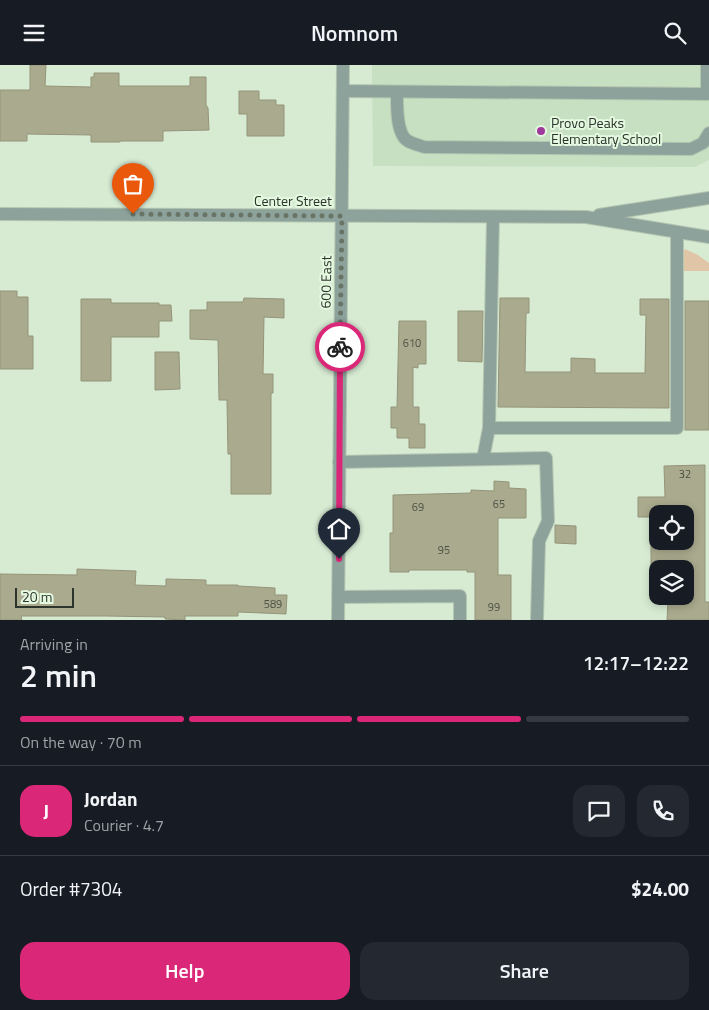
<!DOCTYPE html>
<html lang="en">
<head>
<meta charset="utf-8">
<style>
	body { margin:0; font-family:"Titillium Web",sans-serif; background:#242831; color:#f1f3f6; height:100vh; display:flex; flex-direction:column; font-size:19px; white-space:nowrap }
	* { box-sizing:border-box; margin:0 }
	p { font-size:16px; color:#9ea1a6 }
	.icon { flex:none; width:28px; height:28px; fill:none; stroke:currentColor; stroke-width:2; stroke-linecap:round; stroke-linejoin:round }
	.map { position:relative; height:555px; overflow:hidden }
	.sheet { display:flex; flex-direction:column; background:#171b24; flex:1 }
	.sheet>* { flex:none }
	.tools { position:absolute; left:649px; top:440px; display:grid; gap:10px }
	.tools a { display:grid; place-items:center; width:45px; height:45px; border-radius:10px; background:#171b24; box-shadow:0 2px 8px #0003; font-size:25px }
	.scale { position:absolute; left:15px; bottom:12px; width:59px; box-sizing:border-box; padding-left:5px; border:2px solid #2c342b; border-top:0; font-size:14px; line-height:18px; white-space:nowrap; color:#2c342b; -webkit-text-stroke:4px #e4f9e0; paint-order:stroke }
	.pin { position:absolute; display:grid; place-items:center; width:42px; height:42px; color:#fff; margin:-51px -21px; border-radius:50% 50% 50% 0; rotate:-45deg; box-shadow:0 0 5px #0007 }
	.pin .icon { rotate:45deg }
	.courier { position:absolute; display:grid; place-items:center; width:50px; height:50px; margin:-25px; border:4px solid #db2777; border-radius:50%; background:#fff; color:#222; box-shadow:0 1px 6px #0007 }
	.headline em { font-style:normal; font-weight:600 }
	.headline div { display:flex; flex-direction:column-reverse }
	.headline { display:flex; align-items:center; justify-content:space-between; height:85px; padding:0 20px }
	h1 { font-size:32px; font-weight:600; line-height:38px }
	.bar { display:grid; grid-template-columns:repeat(4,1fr); gap:8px 5px; align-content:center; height:60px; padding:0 20px }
	.bar i { height:6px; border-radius:4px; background:#363941 }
	.bar .on { background:#db2777 }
	.bar p { grid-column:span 4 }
	.line { display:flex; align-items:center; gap:12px; padding:0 20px; border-top:1px solid #363941 }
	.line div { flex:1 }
	.round { display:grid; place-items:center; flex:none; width:52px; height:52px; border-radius:15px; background:#242831 }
	.action { display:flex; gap:10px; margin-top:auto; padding:10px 20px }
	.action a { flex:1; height:58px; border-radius:15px; background:#db2777; color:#fff; font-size:20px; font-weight:600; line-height:58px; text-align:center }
	.action a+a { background:#242831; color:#f1f3f6 }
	header { display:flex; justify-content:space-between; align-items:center; height:65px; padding:0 20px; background:#171b24; font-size:22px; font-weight:600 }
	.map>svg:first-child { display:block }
	.built { fill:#c7e0c2 }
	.green { fill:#e0c6a7 }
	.building { fill:#aaaa8e; stroke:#949479; fill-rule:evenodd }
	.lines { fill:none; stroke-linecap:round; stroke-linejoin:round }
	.minor-casing { stroke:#b5c6b1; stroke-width:14 }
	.minor { stroke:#8ea29c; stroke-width:12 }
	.done { stroke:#687466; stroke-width:5; stroke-dasharray:0 9 }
	.route { stroke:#db2777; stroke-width:6 }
	.poi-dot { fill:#a0399d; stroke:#e4f9e0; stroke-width:2 }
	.labels { text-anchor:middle; stroke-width:4; stroke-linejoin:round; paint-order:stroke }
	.number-label { font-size:11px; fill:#4c5244 }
	.poi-label { font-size:14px; fill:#2c342b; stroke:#e4f9e0; text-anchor:start }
	.street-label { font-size:14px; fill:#2c342b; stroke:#e4f9e0 }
</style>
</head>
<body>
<header><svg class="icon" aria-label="menu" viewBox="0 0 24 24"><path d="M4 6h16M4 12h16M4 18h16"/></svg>Nomnom<svg class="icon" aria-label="search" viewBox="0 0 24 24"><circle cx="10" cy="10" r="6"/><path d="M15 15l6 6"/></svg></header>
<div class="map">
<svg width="709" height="555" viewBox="0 0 709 555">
	<rect width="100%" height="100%" fill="#d7ebd3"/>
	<!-- built -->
	<path class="built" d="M372,0H709V95L695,102L373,101Z"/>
	<!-- green -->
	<path class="green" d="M685,184L698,190L709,198V206H681V190Z"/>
	<!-- building -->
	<g class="building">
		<path d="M30,0H46L45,21L91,22V12H94V8H119V21H190V12H206V40L208,43L209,65L163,66V76H120V77H91V70L27,69V76H0V25H30Z"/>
		<path d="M239,26H259V35H276V40H284V71H247V49H239Z"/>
		<path d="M0,226H17V232H28V271H33V304H0Z"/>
		<path d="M244,233L284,234V253L264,252L263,309H273V328H271V429H231V389H228L227,335H219L218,275L190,274V245H207V237H243Z"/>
		<path d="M500,233H529V248H526L525,307H571V293L595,294V308H645L646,250H640V234H669V343L498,342Z"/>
		<path d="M81,234H111V238H159V240H171L172,256H159V272H111V316H81Z"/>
		<rect x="685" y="236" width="24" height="129"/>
		<path d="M458,246H483L482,297L458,296Z"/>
		<path d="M399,256H426V299H418V303L413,302V342H419V359H425V383H409V373H397V363H391V342H397Z"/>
		<path d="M155,287H179L180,324L155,325Z"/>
		<path d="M705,400V537H709V555H667L668,536H685V504H670V500H651V452H638V432H665L664,401ZM658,449H685V476H658Z"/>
		<path d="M494,416L509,417V423L526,424V453H498V510H511V555H475V507H467V505H409V507H390V468H393V430L471,428V425L494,426Z"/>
		<path d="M555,460L576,461V479L555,478Z"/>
		<path d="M77,504L136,506L135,520L166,521V514L206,515V520H238V521L275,523V530H287L286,549L238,547V551H185V555L165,554V552L105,551H21L22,555H0V509L77,510Z"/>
	</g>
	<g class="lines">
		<!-- minor casing -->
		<g class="minor-casing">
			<g id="minor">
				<path d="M343,26L707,29V0"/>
				<path d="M397,27C397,41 396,69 408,76C413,79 419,80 424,82L691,84L703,78L709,68"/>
				<path d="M0,149L586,152L709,172"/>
				<path d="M599,150L709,133"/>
				<path d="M489,363H677V167"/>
				<path d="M483,394L489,363L493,152"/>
				<path d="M339,397L546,393L548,456L539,476L537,555"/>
				<path d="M339,532L460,531V555"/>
				<path d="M338,555L343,0"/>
			</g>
		</g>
		<!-- minor -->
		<use href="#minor" class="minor"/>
	</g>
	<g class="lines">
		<!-- done -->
		<path class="done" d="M133,149L342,151L340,282"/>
		<!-- route -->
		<path class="route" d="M339,494L340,282"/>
	</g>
	<!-- markers -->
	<circle class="poi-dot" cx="541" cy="66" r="5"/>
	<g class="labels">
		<!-- number labels -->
		<g class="number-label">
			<text x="412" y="282">610</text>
			<text x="685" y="413">32</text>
			<text x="499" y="443">65</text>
			<text x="418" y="446">69</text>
			<text x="444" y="489">95</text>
			<text x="273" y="543">589</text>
			<text x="494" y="546">99</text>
		</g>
		<!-- poi labels -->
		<g class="poi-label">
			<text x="551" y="63">Provo Peaks<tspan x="551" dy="16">Elementary School</tspan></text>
		</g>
		<!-- street labels -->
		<g class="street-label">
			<text x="293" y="141">Center Street</text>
			<text transform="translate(326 217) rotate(-89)" y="5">600 East</text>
		</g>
	</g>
</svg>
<div class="tools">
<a><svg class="icon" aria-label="locate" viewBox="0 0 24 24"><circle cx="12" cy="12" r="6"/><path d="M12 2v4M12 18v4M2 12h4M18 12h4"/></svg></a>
<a><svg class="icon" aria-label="layers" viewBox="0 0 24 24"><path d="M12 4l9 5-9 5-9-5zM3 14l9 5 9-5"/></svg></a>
</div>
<div class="scale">20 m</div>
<div class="pin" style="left:133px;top:149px;background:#ea580c"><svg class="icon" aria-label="bag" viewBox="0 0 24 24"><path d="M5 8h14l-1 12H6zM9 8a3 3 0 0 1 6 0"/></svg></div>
<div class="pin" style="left:339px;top:494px;background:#1f2937"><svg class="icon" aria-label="home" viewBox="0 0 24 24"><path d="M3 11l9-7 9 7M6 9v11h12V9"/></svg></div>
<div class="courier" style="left:340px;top:282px"><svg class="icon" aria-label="bike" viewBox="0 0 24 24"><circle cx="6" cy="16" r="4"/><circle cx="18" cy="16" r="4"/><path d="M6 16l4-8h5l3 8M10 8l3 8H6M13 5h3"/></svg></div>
</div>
<section class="sheet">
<div class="headline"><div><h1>2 min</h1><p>Arriving in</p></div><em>12:17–12:22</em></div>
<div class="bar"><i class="on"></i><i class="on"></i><i class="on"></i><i></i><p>On the way · 70 m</p></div>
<div class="line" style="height:90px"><b class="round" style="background:#db2777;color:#fff">J</b><div><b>Jordan</b><p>Courier · 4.7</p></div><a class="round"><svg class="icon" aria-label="chat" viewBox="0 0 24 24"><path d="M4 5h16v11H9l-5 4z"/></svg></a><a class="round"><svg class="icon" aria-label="phone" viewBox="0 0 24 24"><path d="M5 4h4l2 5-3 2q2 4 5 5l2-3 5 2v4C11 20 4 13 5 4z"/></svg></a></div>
<div class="line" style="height:65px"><div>Order #7304</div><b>$24.00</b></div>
<div class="action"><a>Help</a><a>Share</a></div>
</section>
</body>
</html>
